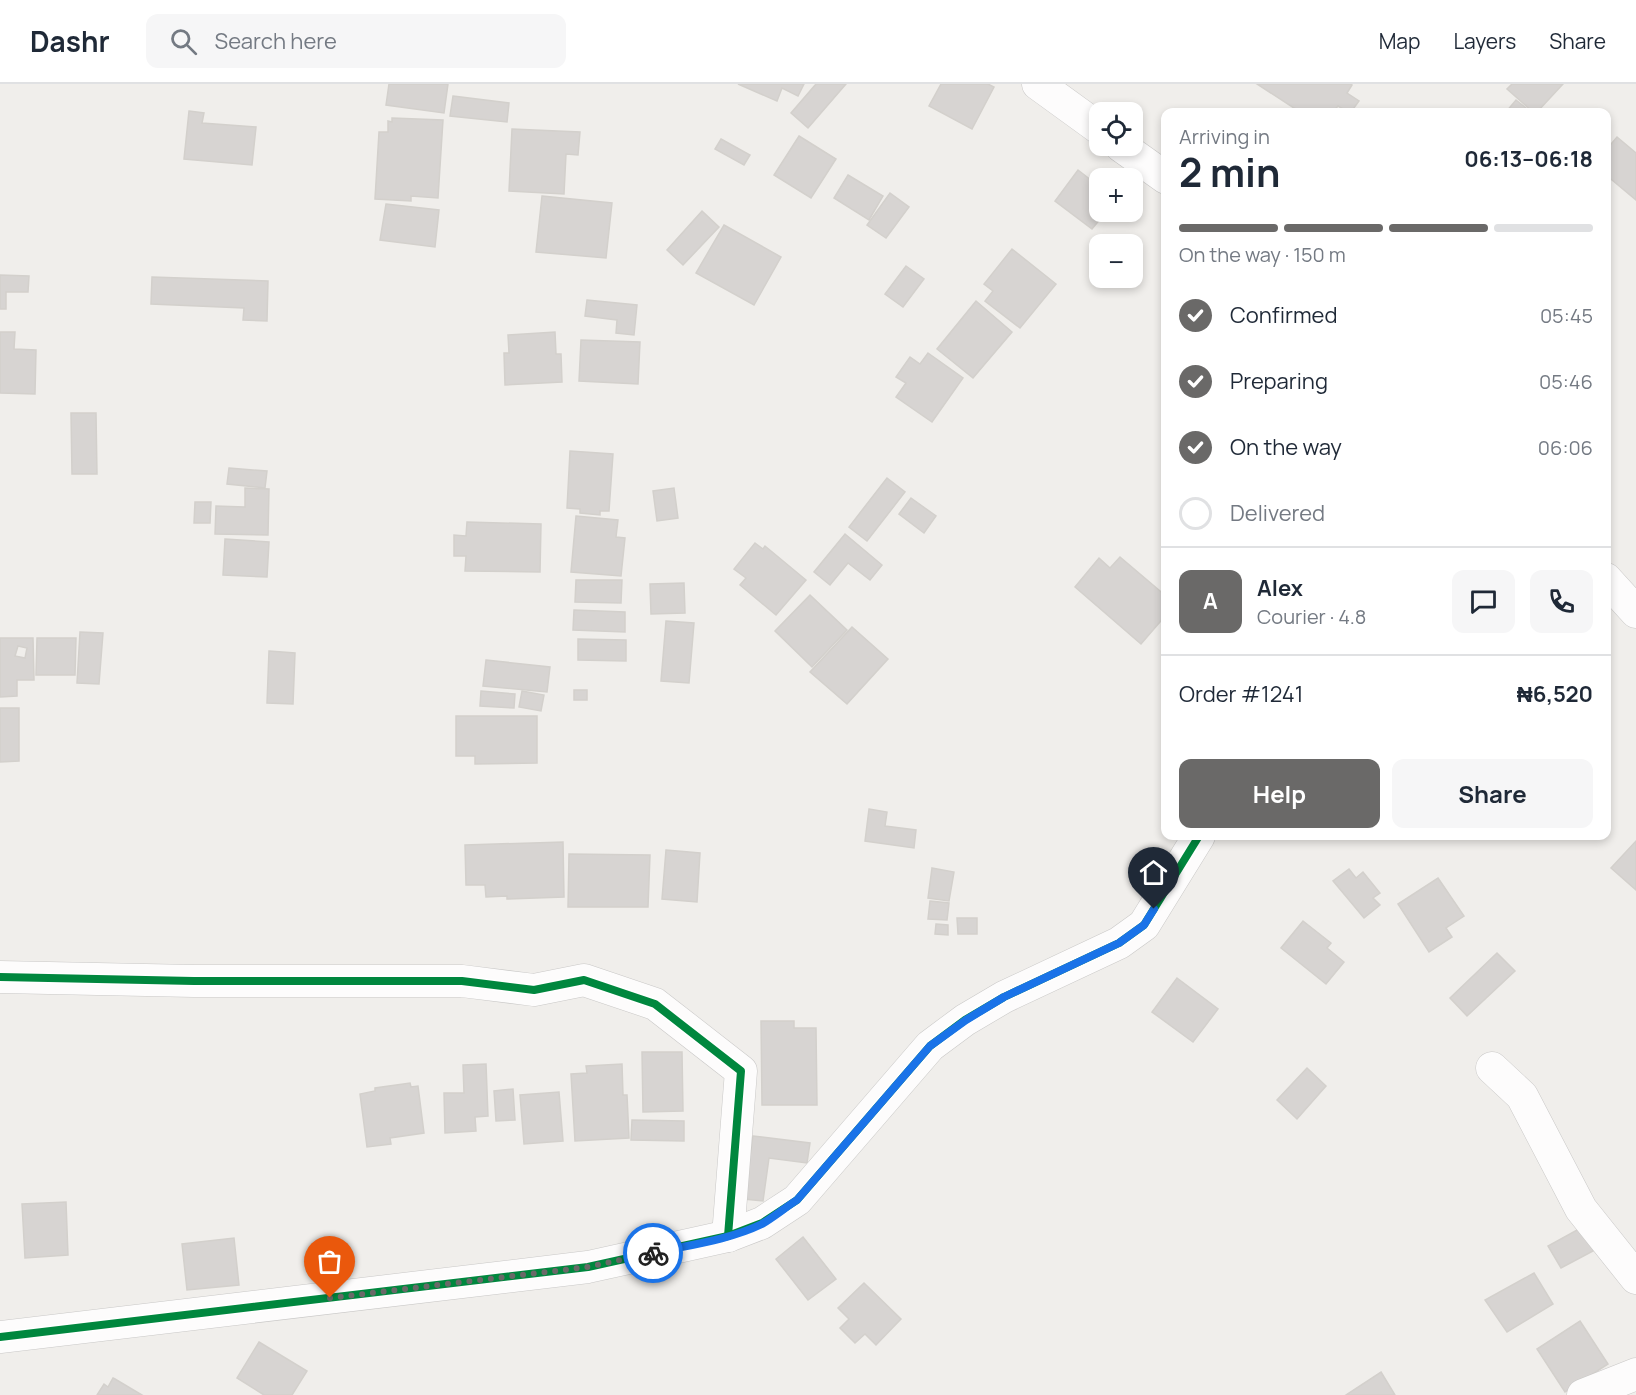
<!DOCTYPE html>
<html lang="en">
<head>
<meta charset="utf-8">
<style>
	body { margin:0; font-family:Manrope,sans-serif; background:#f6f6f7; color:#1f2937; height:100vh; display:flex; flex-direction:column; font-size:22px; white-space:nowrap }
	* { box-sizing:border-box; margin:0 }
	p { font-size:20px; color:#747a83 }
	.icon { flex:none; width:33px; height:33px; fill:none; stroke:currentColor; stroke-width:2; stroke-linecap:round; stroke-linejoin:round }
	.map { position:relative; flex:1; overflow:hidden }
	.sheet { position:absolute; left:1161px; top:24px; width:450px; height:732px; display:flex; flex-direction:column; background:#fff; border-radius:12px; box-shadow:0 3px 9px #0003 }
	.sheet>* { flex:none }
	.buttons { position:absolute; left:1089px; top:18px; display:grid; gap:12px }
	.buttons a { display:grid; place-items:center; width:54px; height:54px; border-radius:12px; background:#fff; box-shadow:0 3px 9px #0003; font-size:30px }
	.pin { position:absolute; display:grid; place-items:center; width:51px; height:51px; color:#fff; margin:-62px -26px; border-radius:50% 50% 50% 0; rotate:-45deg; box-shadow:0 0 6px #0007 }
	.pin .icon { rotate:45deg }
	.courier { position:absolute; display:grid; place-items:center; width:60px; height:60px; margin:-30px; border:4px solid #1a73e8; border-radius:50%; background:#fff; color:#222; box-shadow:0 2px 8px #0007 }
	.summary em { font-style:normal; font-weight:700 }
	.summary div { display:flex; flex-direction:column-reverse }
	.summary { display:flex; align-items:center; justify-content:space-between; height:102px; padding:0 18px }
	h1 { font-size:39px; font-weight:700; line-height:45px }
	.bar { display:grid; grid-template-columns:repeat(4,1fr); gap:9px 6px; align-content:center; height:72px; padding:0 18px }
	.bar i { height:8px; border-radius:4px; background:#e0e1e3 }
	.bar .current { background:#6a6968 }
	.bar p { grid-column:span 4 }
	.line { display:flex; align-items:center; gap:15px; padding:0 18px; border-top:2px solid #e0e1e3 }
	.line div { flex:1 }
	.round { display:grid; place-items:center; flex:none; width:63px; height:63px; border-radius:12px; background:#f6f6f7 }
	ol { padding:0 18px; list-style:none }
	li { display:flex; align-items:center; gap:18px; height:66px }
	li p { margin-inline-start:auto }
	li .icon { padding:6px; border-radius:50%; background:#6a6968; color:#fff; stroke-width:4 }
	li:last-child { color:#747a83 }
	li i { width:33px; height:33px; border:3px solid #e0e1e3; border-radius:50% }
	.action { display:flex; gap:12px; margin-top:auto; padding:12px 18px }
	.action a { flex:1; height:69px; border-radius:12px; background:#6a6968; color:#fff; font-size:24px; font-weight:700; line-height:69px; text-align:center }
	.action a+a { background:#f6f6f7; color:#1f2937 }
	header { display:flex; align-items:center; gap:36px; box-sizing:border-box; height:84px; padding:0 30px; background:#fff; border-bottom:2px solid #e0e1e3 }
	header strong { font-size:28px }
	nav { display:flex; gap:33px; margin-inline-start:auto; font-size:21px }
	.search { width:420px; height:54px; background:#f6f6f7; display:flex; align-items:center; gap:15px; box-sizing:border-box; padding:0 21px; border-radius:12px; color:#747a83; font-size:22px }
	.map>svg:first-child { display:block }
	.building { fill:#d7d4d2; stroke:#d3d0cc; stroke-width:1.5; fill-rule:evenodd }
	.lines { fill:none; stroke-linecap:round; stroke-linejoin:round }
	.minor-casing { stroke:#c9c8c7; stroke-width:33 }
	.minor { stroke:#fdfcfc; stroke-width:32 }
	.cycleway-casing { stroke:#fff; stroke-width:11 }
	.cycleway { stroke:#00873e; stroke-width:8 }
	.done { stroke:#6a6968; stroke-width:6; stroke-dasharray:0 10.8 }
	.route { stroke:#1a73e8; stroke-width:8 }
</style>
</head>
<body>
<header>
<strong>Dashr</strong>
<div class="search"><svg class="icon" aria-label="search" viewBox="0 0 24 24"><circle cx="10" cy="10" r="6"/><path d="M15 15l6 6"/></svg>Search here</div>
<nav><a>Map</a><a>Layers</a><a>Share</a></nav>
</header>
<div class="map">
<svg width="1636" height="1311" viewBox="0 0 1636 1311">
	<rect width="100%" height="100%" fill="#f0eeeb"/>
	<!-- building -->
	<g class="building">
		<path d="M389,0H448L444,29L386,21Z"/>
		<path d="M738,0H804L798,12L782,4L777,17Z"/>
		<path d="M816,0H846L808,44L791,29Z"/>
		<path d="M941,0H988L994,3L972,45L929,22Z"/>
		<path d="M1257,0H1350L1352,1L1347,9L1359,17L1351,28H1348L1338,22L1333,28H1300Z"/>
		<path d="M1512,0H1563L1537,28H1533L1507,5Z"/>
		<path d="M453,12L509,19L507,38L450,32Z"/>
		<path d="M1516,16L1531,28H1506Z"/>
		<path d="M189,27L204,29L202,39L256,43L252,81L184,75Z"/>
		<path d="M392,34L443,36L438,114L411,112V117L375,115L379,48H388V37L392,38Z"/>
		<path d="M512,45L580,48L578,71L566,70L564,110L509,107Z"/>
		<path d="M799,52L836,75L811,114L774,91Z"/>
		<path d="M1617,53L1636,69V116L1606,91V66Z"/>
		<path d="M721,55L750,71L744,81L715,65Z"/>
		<path d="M1078,86L1100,103V128H1106L1092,145L1055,117Z"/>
		<path d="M848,91L883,112L869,136L834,114Z"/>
		<path d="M890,109L909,123L886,154L867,141Z"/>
		<path d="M542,112L612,119L606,174L536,168Z"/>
		<path d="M386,120L439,126L435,163L380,156Z"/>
		<path d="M702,127L719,143L683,181L667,166Z"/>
		<path d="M724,141L781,173L754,221L696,189Z"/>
		<path d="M1012,165L1056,200L1020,244L985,217L993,207L984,200Z"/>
		<path d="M906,182L924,195L903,223L885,210Z"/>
		<path d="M0,191L29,192L28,208H6V225H0Z"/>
		<path d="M152,193L268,197L267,237L243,236L244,224L151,220Z"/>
		<path d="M587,216L637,221L634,251L616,249L617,236L585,232Z"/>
		<path d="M976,217L1012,248L973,294L937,265Z"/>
		<path d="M0,248H15L14,265L36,266L35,310L0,309Z"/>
		<path d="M555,248L556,270H561L562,298L505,301L504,269H509L508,251Z"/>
		<path d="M581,256L640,258L638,300L579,297Z"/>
		<path d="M928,269L963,294L932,338L896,313L906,299L896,293L910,273L920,280Z"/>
		<path d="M71,329H96L97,390H72Z"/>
		<path d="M570,367L613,370L609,427H600V431L580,429V425L567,424Z"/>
		<path d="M229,384L267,387L265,404L227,400Z"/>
		<path d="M887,394L905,408L867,457L849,443Z"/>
		<path d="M245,404L269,405L268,451L215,450L216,422L245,423Z"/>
		<path d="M674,404L678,434L657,437L653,407Z"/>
		<path d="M911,414L936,432L924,449L899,430Z"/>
		<path d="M195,418H211L210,439H194Z"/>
		<path d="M576,432L618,436L616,453L625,454L621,492L571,488Z"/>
		<path d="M467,438L541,440L540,488L465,487L466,472H454V451L466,452Z"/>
		<path d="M845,450L882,481L870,496L848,479L830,501L814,488Z"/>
		<path d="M225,455L269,458L267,493L223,491Z"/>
		<path d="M755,459L763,465L765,462L806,496L776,531L740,501L746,494L734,485Z"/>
		<path d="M1120,473L1166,512V531L1141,560L1075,503L1099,474L1110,484Z"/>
		<path d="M576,496H622L621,519L575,518Z"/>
		<path d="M684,499L685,529L651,530L650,500Z"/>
		<path d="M810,511L847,546L812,583L775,547Z"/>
		<path d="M574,526L625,528V548L573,546Z"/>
		<path d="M666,537L694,539L689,599L661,597Z"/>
		<path d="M852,543L888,575L847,620L810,588Z"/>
		<path d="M80,548L103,549L99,600L77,599Z"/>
		<path d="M0,554H33L34,596H17V612L0,613ZM18,562L27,564L25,574L15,572Z"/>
		<path d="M37,554H76L75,591H36Z"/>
		<path d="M578,555L626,556V577L578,576Z"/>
		<path d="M269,567L295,569L293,620L267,619Z"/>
		<path d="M486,576L550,583L547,608L483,602Z"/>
		<rect x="574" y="606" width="13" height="10"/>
		<path d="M481,607L515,610L514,624L480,622Z"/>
		<path d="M522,607L544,611L541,627L519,623Z"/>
		<path d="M0,624H19V677L0,678Z"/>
		<path d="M456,632H537V679L475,680V672H456Z"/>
		<path d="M869,725L887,728L885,742L916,746L914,764L865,757Z"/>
		<path d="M1636,757V806L1611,784Z"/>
		<path d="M563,758L564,813L507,815V812L486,813L485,801H466L465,761Z"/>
		<path d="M666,766L700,769L697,818L662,815Z"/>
		<path d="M569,770L650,771L648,823H568Z"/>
		<path d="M932,784L954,788L949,817L928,814Z"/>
		<path d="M1349,785L1356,794L1363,788L1380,809L1373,814L1380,821L1364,834L1333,797Z"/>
		<path d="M1438,794L1464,832L1446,844L1452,853L1429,868L1398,820Z"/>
		<path d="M930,817L949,819L947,836L928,835Z"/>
		<path d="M957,834H977V850H958Z"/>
		<path d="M1303,837L1331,859L1327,864L1344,878L1326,900L1281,864Z"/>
		<path d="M936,840L948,841V851L935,850Z"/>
		<path d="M1497,869L1515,887L1467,932L1450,914Z"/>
		<path d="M1177,894L1218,925L1193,958L1152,928Z"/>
		<path d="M761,937H794V944H816L817,1021H762Z"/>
		<path d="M642,968H682L683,1027L643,1028Z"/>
		<path d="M486,980L488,1032L475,1033L476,1047L445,1049L444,1009H464L463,981Z"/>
		<path d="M622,980L623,1011H627L629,1054L575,1057L571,990L587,989L586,982Z"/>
		<path d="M1307,984L1326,1002L1297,1035L1277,1016Z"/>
		<path d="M410,999L411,1003L418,1002L424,1049L390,1054L391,1060L367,1063L360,1010L375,1007V1004Z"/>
		<path d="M513,1005L515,1036L496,1037L494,1007Z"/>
		<path d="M559,1008L563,1057L524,1060L520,1011Z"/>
		<path d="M632,1036L684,1037V1057L631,1056Z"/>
		<path d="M753,1052L810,1059L807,1079L769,1074L763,1117L744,1115Z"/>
		<path d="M66,1118L68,1171L25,1174L22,1120Z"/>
		<path d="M1597,1135L1610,1158L1561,1184L1548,1162Z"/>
		<path d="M803,1153L836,1195L808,1216L776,1175Z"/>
		<path d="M234,1154L239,1201L187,1206L182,1160Z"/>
		<path d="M1534,1189L1553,1220L1507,1248L1485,1216Z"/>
		<path d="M864,1199L901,1235L876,1261L865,1250L855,1259L840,1244L849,1235L838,1224Z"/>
		<path d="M1580,1237L1608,1280L1565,1308L1537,1265Z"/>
		<path d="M259,1258L307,1287L292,1311H264L237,1294Z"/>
		<path d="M1381,1288L1395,1311H1346Z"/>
		<path d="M113,1294L115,1295L142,1311H97L104,1300L108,1303Z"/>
	</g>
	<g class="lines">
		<!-- minor casing -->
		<g class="minor-casing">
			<g id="minor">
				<path d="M1038,0L1100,45"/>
				<path d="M1121,62L1166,94"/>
				<path d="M1606,495L1636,528"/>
				<path d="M0,893L194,897H462L534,906L584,896L655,920L741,987L728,1152"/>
				<path d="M1492,984L1522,1012L1581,1125L1636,1194"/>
				<path d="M0,1253L588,1183L728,1152L762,1139L797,1116L930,962L965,936L1004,913L1119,859L1144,841L1199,752"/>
				<path d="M1583,1311L1636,1290"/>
			</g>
		</g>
		<!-- minor -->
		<use href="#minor" class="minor"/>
		<!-- cycleway casing -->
		<g class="cycleway-casing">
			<g id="cycleway">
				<path d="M0,893L194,897H462L534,906L584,896L655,920L741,987L728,1152"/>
				<path d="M0,1253L588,1183L728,1152L762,1139L797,1116L930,962L965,936L1004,913L1119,859L1144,841L1199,752"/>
			</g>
		</g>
		<!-- cycleway -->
		<use href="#cycleway" class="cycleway"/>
	</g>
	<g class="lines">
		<!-- done -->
		<path class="done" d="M330,1214L588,1183L653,1169"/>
		<!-- route -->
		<path class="route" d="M653,1169C689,1161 729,1156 762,1140C774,1133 786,1123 797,1116L930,962L966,936L1004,913L1119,859L1144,841L1154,825"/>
	</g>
</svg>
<div class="buttons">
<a><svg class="icon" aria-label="locate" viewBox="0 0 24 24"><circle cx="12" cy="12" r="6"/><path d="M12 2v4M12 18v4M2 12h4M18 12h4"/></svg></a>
<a>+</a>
<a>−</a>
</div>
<div class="pin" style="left:330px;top:1214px;background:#ea580c"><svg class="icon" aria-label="bag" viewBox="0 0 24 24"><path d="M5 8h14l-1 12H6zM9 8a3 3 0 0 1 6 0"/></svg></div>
<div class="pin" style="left:1154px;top:825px;background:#1f2937"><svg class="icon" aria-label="home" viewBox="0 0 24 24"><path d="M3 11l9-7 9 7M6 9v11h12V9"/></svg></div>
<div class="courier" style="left:653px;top:1169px"><svg class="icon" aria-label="bike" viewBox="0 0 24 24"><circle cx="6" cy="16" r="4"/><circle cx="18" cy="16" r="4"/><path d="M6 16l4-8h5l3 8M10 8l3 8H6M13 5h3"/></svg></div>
<section class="sheet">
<div class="summary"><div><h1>2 min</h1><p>Arriving in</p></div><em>06:13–06:18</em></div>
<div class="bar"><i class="current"></i><i class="current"></i><i class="current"></i><i></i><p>On the way · 150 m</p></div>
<ol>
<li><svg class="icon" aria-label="check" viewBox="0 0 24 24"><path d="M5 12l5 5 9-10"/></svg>Confirmed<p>05:45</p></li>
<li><svg class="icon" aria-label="check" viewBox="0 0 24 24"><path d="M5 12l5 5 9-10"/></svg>Preparing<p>05:46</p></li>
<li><svg class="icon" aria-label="check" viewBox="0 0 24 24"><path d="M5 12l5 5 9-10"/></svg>On the way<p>06:06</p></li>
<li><i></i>Delivered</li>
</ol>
<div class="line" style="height:108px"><b class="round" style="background:#6a6968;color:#fff">A</b><div><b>Alex</b><p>Courier · 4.8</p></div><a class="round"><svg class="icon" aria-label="chat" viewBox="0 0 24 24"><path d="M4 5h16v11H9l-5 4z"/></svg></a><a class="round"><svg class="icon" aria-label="phone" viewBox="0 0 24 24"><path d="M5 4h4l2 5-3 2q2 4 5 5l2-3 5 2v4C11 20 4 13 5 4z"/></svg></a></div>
<div class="line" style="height:78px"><div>Order #1241</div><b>₦6,520</b></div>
<div class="action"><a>Help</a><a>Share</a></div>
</section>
</div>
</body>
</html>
